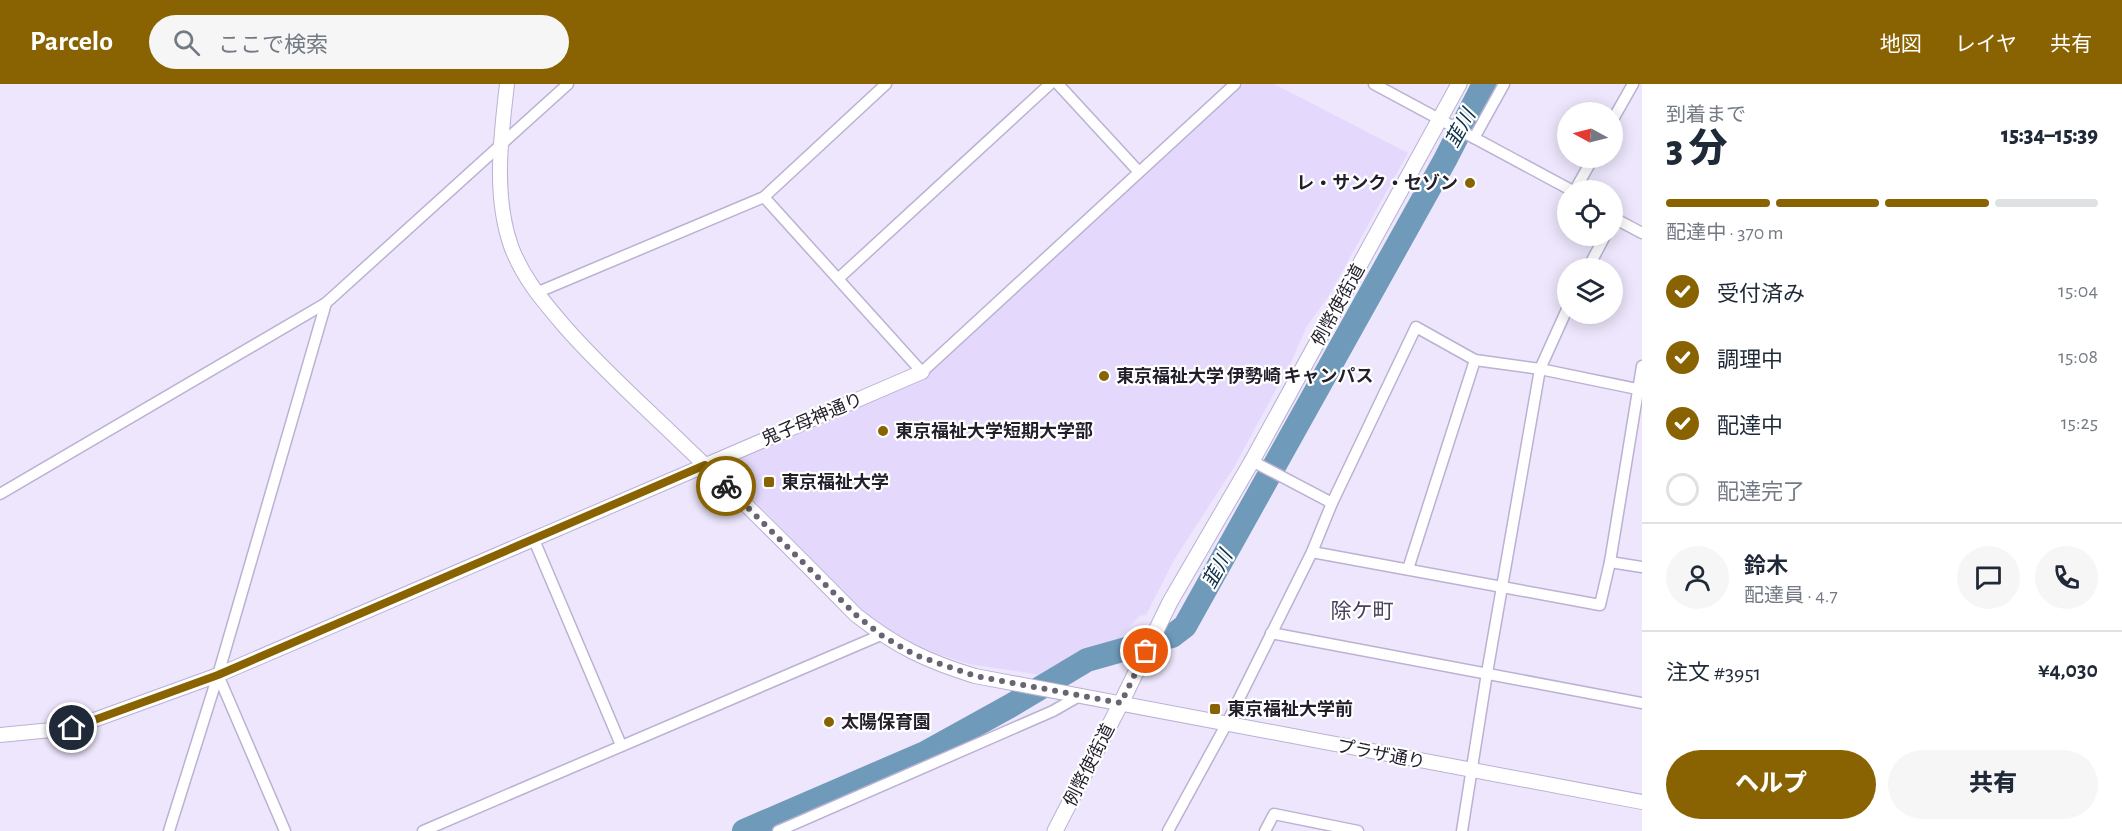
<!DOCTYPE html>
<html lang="ja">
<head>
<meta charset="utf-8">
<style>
	body { margin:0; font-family:"Alegreya Sans","Noto Sans JP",sans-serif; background:#f6f6f7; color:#1f2937; height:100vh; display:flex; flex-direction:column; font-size:22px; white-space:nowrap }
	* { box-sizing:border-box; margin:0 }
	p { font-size:20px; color:#747a83 }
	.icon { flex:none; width:33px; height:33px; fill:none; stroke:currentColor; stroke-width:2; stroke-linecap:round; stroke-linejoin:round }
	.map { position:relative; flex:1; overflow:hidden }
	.side { display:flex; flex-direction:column; background:#fff; width:480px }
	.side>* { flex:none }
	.needle { width:39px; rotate:277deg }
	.fabs { position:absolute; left:1557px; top:18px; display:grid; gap:12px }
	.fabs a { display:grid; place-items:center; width:66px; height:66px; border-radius:50%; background:#fff; box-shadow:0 3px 15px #0003; font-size:30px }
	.pin { position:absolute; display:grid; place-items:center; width:51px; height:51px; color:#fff; margin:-26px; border:3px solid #fff; border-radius:50%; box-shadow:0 2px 6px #0007 }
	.courier { position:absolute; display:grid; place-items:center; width:60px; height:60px; margin:-30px; border:4px solid #896301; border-radius:50%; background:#fff; color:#222; box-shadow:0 2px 8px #0007 }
	.head em { font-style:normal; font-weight:800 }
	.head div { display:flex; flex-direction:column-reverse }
	.head { display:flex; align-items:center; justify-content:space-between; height:102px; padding:0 24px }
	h1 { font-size:39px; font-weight:800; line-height:45px }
	.bar { display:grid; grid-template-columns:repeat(4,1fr); gap:9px 6px; align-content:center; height:72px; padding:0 24px }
	.bar i { height:8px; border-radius:4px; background:#e0e1e3 }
	.bar .selected { background:#896301 }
	.bar p { grid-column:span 4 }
	.line { display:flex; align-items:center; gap:15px; padding:0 24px; border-top:2px solid #e0e1e3 }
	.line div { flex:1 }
	.round { display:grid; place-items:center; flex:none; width:63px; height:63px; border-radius:32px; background:#f6f6f7 }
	ol { padding:0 24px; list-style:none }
	li { display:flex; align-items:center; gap:18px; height:66px }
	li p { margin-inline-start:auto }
	li .icon { padding:6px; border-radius:50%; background:#896301; color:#fff; stroke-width:4 }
	li:last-child { color:#747a83 }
	li i { width:33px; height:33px; border:3px solid #e0e1e3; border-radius:50% }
	.primary-button { display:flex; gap:12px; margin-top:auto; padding:12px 24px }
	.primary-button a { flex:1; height:69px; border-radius:36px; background:#896301; color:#fff; font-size:24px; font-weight:800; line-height:69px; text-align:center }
	.primary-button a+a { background:#f6f6f7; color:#1f2937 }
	header { display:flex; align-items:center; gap:36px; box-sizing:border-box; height:84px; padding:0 30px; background:#896301; color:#fff }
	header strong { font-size:28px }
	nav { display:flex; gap:33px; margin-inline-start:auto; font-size:21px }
	.search { width:420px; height:54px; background:#f6f6f7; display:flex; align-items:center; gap:15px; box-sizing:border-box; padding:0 21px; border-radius:33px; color:#747a83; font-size:22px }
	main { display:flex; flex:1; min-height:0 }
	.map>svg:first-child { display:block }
	.built { fill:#e4d9fc }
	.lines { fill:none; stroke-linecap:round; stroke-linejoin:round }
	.river { stroke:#709aba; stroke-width:24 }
	.minor-casing { stroke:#bbb1d3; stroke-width:13 }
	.tertiary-casing { stroke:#bbb1d3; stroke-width:16 }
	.secondary-casing { stroke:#bbb1d3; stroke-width:17 }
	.minor { stroke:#fff; stroke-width:10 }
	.tertiary { stroke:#fff; stroke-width:14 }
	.secondary { stroke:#fff; stroke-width:15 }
	.done { stroke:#696474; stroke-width:6; stroke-dasharray:0 10.8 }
	.route { stroke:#896301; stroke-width:8 }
	.poi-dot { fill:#896301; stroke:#fff; stroke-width:2 }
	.labels { text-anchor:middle; stroke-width:4.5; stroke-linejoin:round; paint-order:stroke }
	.poi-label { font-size:18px; font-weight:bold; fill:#221e2a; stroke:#fff; text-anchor:start }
	.street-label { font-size:18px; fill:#221e2a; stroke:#fff }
	.water-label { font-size:20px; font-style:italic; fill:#0d3047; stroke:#fff }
	.quarter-label { font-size:21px; fill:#4a405d; stroke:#fff }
</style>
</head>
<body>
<header>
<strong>Parcelo</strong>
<div class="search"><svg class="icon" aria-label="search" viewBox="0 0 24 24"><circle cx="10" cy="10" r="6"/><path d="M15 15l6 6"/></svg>ここで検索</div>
<nav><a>地図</a><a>レイヤ</a><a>共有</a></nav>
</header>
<main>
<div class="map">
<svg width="1642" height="747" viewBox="0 0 1642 747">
	<rect width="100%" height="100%" fill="#ede6fc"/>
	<!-- built -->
	<path class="built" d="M1243,0H1274L1408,69L1328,213L1307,242L1292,276L1234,383L1174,476L1146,531L1139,532L1115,559L1055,581L1040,591L969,580L927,567L899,553L862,527L727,389L729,379L895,306L915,300L935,284Z"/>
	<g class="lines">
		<!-- river -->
		<path class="river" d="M744,747L925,669L1010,622L1087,576L1172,552L1185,542L1445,76L1484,0"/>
		<!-- minor casing -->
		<g class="minor-casing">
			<g id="minor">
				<path d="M1058,0L1139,88"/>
				<path d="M1374,0L1571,106"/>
				<path d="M1612,37L1633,0"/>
				<path d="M1474,54L1504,0"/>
				<path d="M1575,106L1593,74"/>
				<path d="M764,113L922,288L1235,0"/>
				<path d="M1612,133L1642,149"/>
				<path d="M1588,184L1605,152"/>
				<path d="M839,194L1050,0"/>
				<path d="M536,209L764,113L886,0"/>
				<path d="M1252,377L1332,419"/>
				<path d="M0,410L326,219L568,0"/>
				<path d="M534,456L621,661"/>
				<path d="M1312,468L1600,521L1610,478L1642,282"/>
				<path d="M1610,478L1642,483"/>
				<path d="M1408,485L1475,276"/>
				<path d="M1271,549L1642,619"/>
				<path d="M218,591L285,747"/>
				<path d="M169,747L218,591L326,219"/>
				<path d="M423,747L881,551"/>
				<path d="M778,747L1053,627L1081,611"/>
				<path d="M1168,747L1226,641L1312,468L1332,419L1416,243L1475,276L1540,285L1642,306"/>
				<path d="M1265,747L1274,730L1358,747"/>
				<path d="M1462,747L1487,589L1540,285L1568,223"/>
			</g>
		</g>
		<!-- tertiary casing -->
		<g class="tertiary-casing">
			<g id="tertiary">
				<path d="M507,0C501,52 493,111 511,162C523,195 544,218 566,244C603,286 645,323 685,362C743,417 800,474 856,531C897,563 926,577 975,592L1642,718"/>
				<path d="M0,651L72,644L218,591L922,288"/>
			</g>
		</g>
		<!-- secondary casing -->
		<g class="secondary-casing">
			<path id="secondary" d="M1055,747L1121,619L1170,518L1252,377L1459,0"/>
		</g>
		<!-- minor -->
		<use href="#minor" class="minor"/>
		<!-- tertiary -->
		<use href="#tertiary" class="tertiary"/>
		<!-- secondary -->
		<use href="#secondary" class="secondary"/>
	</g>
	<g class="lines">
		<!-- done -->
		<path class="done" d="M726,402L856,531L881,551L915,571L975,592L1121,619L1146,567"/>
		<!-- route -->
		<path class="route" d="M72,644L218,591L705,381L726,402"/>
	</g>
	<!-- markers -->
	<g class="poi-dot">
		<circle cx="1470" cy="99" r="6"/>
		<circle cx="1104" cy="292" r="6"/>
		<circle cx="883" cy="347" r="6"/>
		<rect x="763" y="392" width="12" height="12" rx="3"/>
		<rect x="1209" y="619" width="12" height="12" rx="3"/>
		<circle cx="829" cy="638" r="6"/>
	</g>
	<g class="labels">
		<!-- poi labels -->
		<g class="poi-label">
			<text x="1458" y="105" text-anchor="end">レ・サンク・セゾン</text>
			<text x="1116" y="298">東京福祉大学 伊勢崎 キャンパス</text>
			<text x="895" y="353">東京福祉大学短期大学部</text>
			<text x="781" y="404">東京福祉大学</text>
			<text x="1227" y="631">東京福祉大学前</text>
			<text x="841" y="644">太陽保育園</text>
		</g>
		<!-- street labels -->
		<g class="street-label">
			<text transform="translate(1338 221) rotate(-61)" y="6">例幣使街道</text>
			<text transform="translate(812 335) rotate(-23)" y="6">鬼子母神通り</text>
			<text transform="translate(1381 670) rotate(11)" y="6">プラザ通り</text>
			<text transform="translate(1089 681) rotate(-63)" y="6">例幣使街道</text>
		</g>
		<!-- water labels -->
		<g class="water-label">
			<text transform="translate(1460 44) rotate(-61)" y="7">韮川</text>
			<text transform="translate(1217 485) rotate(-61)" y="7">韮川</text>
		</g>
		<!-- quarter labels -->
		<g class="quarter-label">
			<text x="1362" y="534">除ケ町</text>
		</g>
	</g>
</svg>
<div class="fabs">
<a><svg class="needle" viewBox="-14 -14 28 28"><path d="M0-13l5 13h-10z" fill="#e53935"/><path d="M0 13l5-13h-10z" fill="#747a83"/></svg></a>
<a><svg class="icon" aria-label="locate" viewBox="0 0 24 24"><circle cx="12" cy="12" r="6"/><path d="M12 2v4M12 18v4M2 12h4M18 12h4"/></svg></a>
<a><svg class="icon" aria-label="layers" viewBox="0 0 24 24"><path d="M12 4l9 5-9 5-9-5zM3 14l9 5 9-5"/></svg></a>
</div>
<div class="pin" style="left:1146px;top:567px;background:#ea580c"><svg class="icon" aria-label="bag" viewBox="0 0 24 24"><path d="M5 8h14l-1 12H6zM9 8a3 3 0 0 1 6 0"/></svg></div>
<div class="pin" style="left:72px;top:644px;background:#1f2937"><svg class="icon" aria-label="home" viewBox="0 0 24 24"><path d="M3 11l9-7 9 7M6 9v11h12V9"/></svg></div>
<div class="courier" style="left:726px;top:402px"><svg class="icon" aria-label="bike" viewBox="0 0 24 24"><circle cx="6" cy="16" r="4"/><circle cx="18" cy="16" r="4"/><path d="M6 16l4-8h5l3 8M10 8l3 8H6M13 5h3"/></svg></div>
</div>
<section class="side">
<div class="head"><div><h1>3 分</h1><p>到着まで</p></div><em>15:34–15:39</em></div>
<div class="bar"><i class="selected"></i><i class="selected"></i><i class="selected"></i><i></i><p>配達中 · 370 m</p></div>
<ol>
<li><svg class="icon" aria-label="check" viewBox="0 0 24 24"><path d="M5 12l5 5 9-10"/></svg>受付済み<p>15:04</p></li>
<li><svg class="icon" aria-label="check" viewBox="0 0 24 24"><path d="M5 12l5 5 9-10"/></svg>調理中<p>15:08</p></li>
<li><svg class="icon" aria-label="check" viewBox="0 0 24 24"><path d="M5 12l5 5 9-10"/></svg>配達中<p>15:25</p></li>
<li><i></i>配達完了</li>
</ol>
<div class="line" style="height:108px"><a class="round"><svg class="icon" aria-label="person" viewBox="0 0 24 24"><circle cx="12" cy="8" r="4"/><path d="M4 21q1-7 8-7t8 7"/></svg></a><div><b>鈴木</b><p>配達員 · 4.7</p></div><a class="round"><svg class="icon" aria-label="chat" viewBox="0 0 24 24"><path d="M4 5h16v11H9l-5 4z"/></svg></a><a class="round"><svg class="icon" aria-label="phone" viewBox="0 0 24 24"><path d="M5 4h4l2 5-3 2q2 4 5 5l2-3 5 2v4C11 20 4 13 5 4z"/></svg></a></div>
<div class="line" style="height:78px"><div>注文 #3951</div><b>¥4,030</b></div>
<div class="primary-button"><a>ヘルプ</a><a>共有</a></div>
</section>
</main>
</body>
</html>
